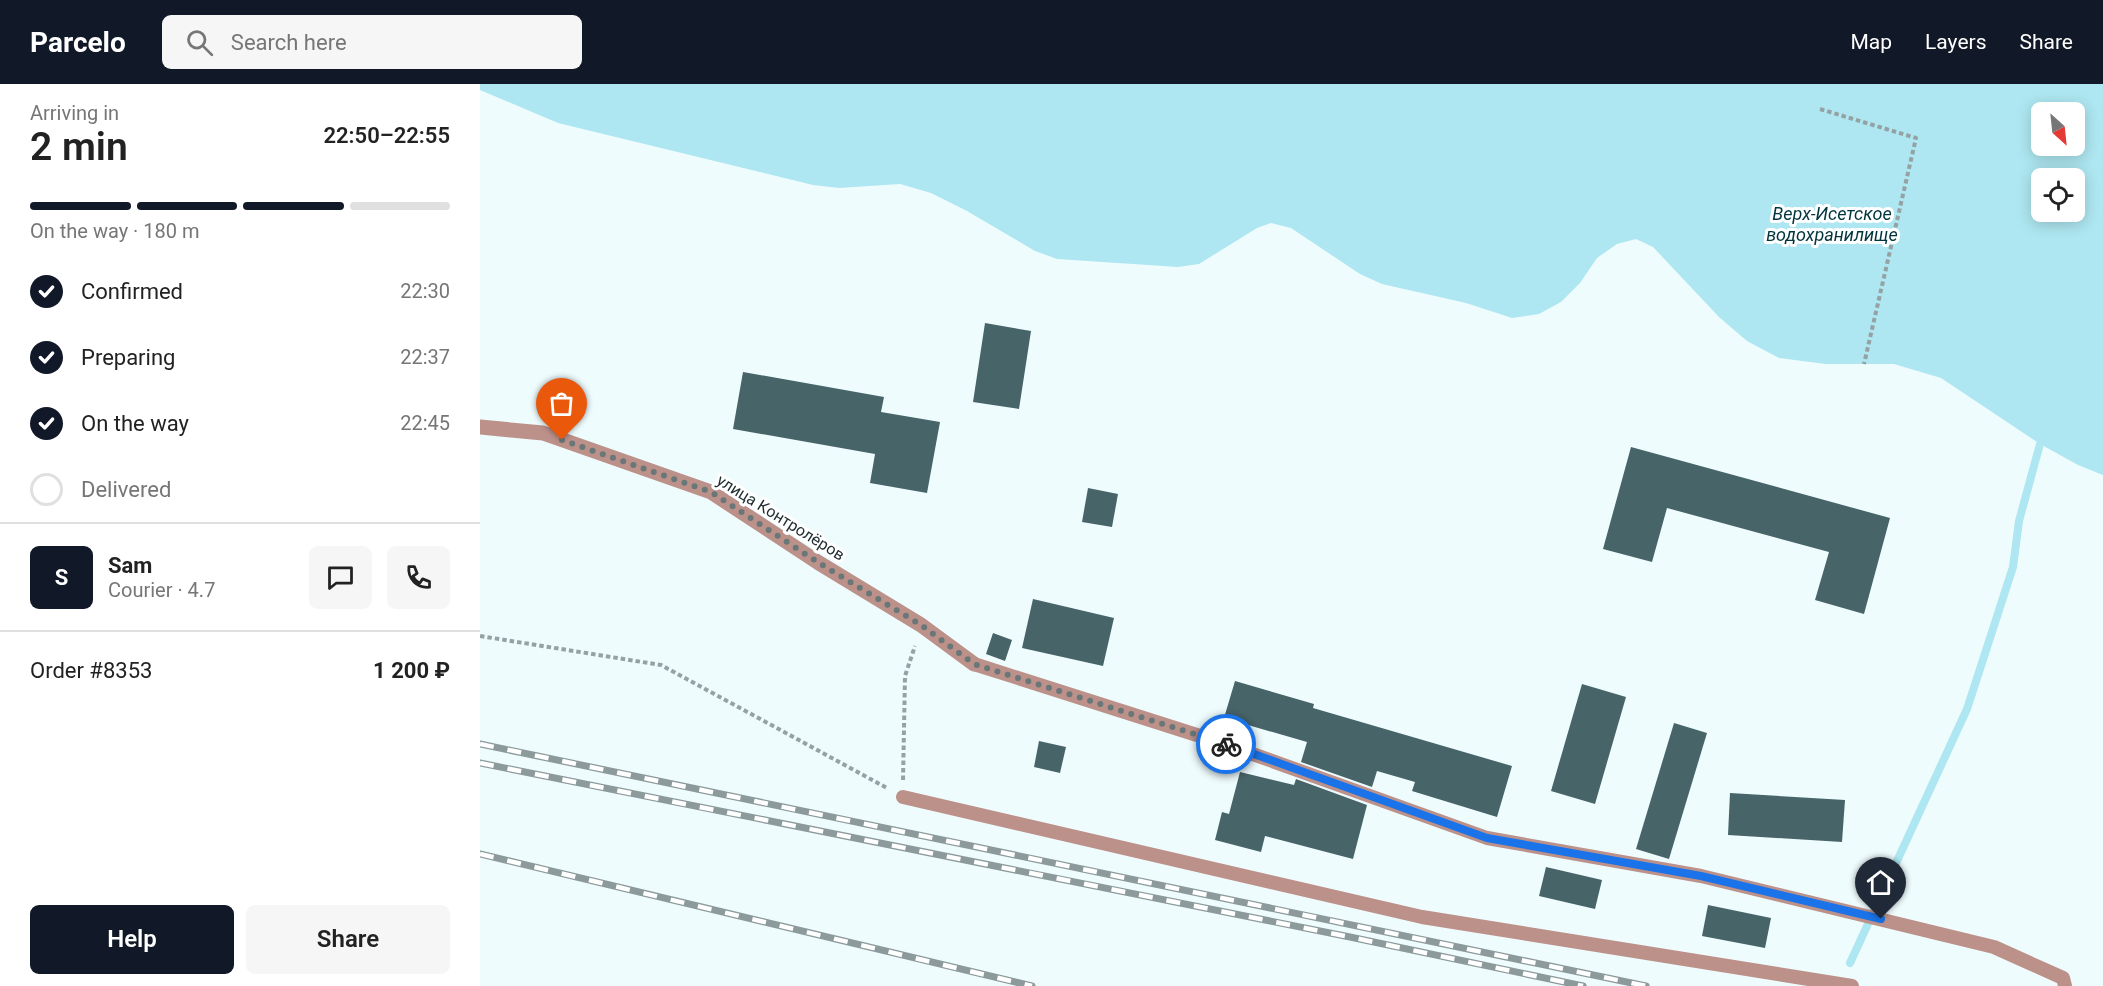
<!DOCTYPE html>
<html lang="en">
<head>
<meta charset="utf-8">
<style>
	body { margin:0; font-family:Roboto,sans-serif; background:#f6f6f6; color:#222; height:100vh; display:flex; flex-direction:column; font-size:22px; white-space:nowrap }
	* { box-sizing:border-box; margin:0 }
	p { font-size:20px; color:#767676 }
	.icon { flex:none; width:33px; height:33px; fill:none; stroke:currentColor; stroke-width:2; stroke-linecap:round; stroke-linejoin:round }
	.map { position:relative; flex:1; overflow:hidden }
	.panel { display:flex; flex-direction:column; background:#fff; width:480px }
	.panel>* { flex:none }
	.needle { width:39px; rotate:153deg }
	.fabs { position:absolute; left:1551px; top:18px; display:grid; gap:12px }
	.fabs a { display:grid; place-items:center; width:54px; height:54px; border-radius:9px; background:#fff; box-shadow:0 3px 15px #0003; font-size:30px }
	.pin { position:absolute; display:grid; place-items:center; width:51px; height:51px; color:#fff; margin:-62px -26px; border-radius:50% 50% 50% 0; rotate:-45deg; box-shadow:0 0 6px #0007 }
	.pin .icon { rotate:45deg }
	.courier { position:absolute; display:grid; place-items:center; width:60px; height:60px; margin:-30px; border:4px solid #1a73e8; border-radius:50%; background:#fff; color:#222; box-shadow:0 2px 8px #0007 }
	.head em { font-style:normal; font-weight:600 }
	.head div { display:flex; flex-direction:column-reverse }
	.head { display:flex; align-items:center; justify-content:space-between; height:102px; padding:0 30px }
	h1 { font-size:39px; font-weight:600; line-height:45px }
	.bar { display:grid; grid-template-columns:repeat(4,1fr); gap:9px 6px; align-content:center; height:72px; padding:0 30px }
	.bar i { height:8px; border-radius:4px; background:#e0e0e0 }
	.bar .active { background:#111827 }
	.bar p { grid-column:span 4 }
	.line { display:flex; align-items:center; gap:15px; padding:0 30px; border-top:2px solid #e0e0e0 }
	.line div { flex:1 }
	.round { display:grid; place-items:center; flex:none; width:63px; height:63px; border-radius:9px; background:#f6f6f6 }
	ol { padding:0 30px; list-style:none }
	li { display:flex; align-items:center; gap:18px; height:66px }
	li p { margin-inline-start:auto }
	li .icon { padding:6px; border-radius:50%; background:#111827; color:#fff; stroke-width:4 }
	li:last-child { color:#767676 }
	li i { width:33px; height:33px; border:3px solid #e0e0e0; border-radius:50% }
	.primary-button { display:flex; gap:12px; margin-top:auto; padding:12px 30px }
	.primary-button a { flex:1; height:69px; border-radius:9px; background:#111827; color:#fff; font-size:24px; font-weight:600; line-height:69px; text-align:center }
	.primary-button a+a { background:#f6f6f6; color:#222 }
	header { display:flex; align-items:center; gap:36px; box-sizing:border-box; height:84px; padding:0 30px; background:#111827; color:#fff }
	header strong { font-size:28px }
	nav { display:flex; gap:33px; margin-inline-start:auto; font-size:21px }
	.search { width:420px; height:54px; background:#f6f6f6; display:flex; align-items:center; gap:15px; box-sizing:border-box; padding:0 21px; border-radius:9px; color:#767676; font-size:22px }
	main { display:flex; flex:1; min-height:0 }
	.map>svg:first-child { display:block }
	.water { fill:#aee7f1; fill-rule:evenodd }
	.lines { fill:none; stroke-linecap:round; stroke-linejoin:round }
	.stream { stroke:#aee7f1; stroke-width:8 }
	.building { fill:#476469 }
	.path { stroke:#95a2a4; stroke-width:4; stroke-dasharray:4.5 3; stroke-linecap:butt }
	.service { stroke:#bc918a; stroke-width:14 }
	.minor { stroke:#bc918a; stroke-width:15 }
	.rail-casing { stroke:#8d9a9c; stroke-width:7 }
	.rail { stroke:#fff; stroke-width:4.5; stroke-dasharray:14; stroke-linecap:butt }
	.done { stroke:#6a7779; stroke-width:6; stroke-dasharray:0 10.8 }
	.route { stroke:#1a73e8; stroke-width:8 }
	.labels { text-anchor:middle; stroke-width:6; stroke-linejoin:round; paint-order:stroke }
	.street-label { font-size:16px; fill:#222f31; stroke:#fff }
	.water-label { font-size:18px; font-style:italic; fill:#00353d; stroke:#fff }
</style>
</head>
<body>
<header>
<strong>Parcelo</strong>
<div class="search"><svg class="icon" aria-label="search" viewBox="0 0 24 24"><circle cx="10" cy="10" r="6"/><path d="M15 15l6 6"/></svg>Search here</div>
<nav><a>Map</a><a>Layers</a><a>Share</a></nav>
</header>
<main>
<section class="panel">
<div class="head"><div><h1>2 min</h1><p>Arriving in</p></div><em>22:50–22:55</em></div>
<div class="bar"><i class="active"></i><i class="active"></i><i class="active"></i><i></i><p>On the way · 180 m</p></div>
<ol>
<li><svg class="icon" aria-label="check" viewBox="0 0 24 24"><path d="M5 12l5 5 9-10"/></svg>Confirmed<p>22:30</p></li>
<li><svg class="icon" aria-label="check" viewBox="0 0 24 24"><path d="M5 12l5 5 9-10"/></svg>Preparing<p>22:37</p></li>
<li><svg class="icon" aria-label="check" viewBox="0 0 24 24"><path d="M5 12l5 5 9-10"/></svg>On the way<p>22:45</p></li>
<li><i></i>Delivered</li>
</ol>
<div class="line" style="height:108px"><b class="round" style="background:#111827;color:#fff">S</b><div><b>Sam</b><p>Courier · 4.7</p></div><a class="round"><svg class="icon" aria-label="chat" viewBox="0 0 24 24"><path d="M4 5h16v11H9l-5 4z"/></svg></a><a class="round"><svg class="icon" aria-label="phone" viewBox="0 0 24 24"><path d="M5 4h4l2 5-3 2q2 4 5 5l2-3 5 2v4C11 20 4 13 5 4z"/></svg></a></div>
<div class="line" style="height:78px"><div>Order #8353</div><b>1 200 ₽</b></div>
<div class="primary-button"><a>Help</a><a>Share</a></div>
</section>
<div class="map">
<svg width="1623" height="902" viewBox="0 0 1623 902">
	<rect width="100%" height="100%" fill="#effcfe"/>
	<!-- water -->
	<path class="water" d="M0,0H1623V391L1598,381L1560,360L1461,294L1414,280H1346L1299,274L1267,257L1239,233L1173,163L1156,155L1137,160L1117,174L1100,199L1081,218L1059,230L1032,234L986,219L902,200L880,190L811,144L791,139L777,144L719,180L698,183L577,175L555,167L487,127L451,109L420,100L359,104L333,101L78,39L0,6ZM1562,28H1594V62H1562ZM1562,94H1594V128H1562Z"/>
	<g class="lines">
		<!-- stream -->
		<path class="stream" d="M1370,879L1487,625L1533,483L1539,437L1560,360"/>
	</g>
	<!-- building -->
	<g class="building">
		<path d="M505,239L551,247L539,325L493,318Z"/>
		<path d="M263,288L404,313L401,328L460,338L447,409L390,399L395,370L253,345Z"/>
		<path d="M1151,363L1410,434L1384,530L1335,516L1349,468L1187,424L1172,478L1123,465Z"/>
		<path d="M608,404L638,410L632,443L602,438Z"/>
		<path d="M553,515L634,534L623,582L542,564Z"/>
		<path d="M513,549L532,556L525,577L506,570Z"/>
		<path d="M755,597L834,620L833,624L1032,682L1017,733L932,707L935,698L897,687L892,703L821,678L827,658L744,634Z"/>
		<path d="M1102,600L1146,613L1115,720L1071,707Z"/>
		<path d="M1194,639L1227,649L1189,775L1156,765Z"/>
		<path d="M559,657L586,663L580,689L554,683Z"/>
		<path d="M760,688L814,701L816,695L887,721L873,775L785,752L781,768L735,756L742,728L749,730Z"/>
		<path d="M1250,709L1365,716L1362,758L1248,751Z"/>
		<path d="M1066,783L1122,796L1115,825L1059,812Z"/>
		<path d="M1228,821L1291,834L1285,864L1222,852Z"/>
	</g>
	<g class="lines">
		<!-- path -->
		<g class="path">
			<path d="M1340,25L1436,54L1384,280"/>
			<path d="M0,552L181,581L407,704"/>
			<path d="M423,696L425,592L435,562"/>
		</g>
		<!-- service -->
		<g class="service">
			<path d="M494,580L742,659L1007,754L1221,792L1514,863L1583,894L1585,902"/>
			<path d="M423,713L942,833L1372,902"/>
		</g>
		<!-- minor -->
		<path class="minor" d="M0,343L63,349L231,408L339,479L441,541L494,580"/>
		<!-- rail casing -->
		<g class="rail-casing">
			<g id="rail">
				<path d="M0,660L1166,902"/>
				<path d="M0,679L870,853L1103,902"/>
				<path d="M0,770L552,902"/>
			</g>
		</g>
		<!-- rail -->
		<use href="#rail" class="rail"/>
	</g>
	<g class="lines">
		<!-- done -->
		<path class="done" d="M82,356L231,408L339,479L441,541L494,580L746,660"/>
		<!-- route -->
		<path class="route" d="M746,660L1007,754L1221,792L1401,835"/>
	</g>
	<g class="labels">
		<!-- street labels -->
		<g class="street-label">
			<text transform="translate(301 433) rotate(32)" y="6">улица Контролёров</text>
		</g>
		<!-- water labels -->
		<g class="water-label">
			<text x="1352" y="136">Верх-Исетское<tspan x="1352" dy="21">водохранилище</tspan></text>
		</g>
	</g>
</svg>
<div class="fabs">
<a><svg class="needle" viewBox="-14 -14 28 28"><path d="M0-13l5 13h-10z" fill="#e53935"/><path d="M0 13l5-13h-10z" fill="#767676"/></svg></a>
<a><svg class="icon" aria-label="locate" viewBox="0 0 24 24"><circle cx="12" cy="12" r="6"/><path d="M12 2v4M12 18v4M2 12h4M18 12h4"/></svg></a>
</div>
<div class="pin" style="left:82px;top:356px;background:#ea580c"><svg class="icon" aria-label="bag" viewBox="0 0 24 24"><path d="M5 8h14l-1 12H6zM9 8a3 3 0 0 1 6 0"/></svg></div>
<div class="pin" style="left:1401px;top:835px;background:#1f2937"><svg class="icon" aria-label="home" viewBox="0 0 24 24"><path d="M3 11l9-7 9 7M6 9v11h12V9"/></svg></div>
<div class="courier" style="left:746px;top:660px"><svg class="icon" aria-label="bike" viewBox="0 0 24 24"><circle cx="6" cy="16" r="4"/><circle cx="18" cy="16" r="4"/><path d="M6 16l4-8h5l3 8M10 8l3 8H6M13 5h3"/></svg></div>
</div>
</main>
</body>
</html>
